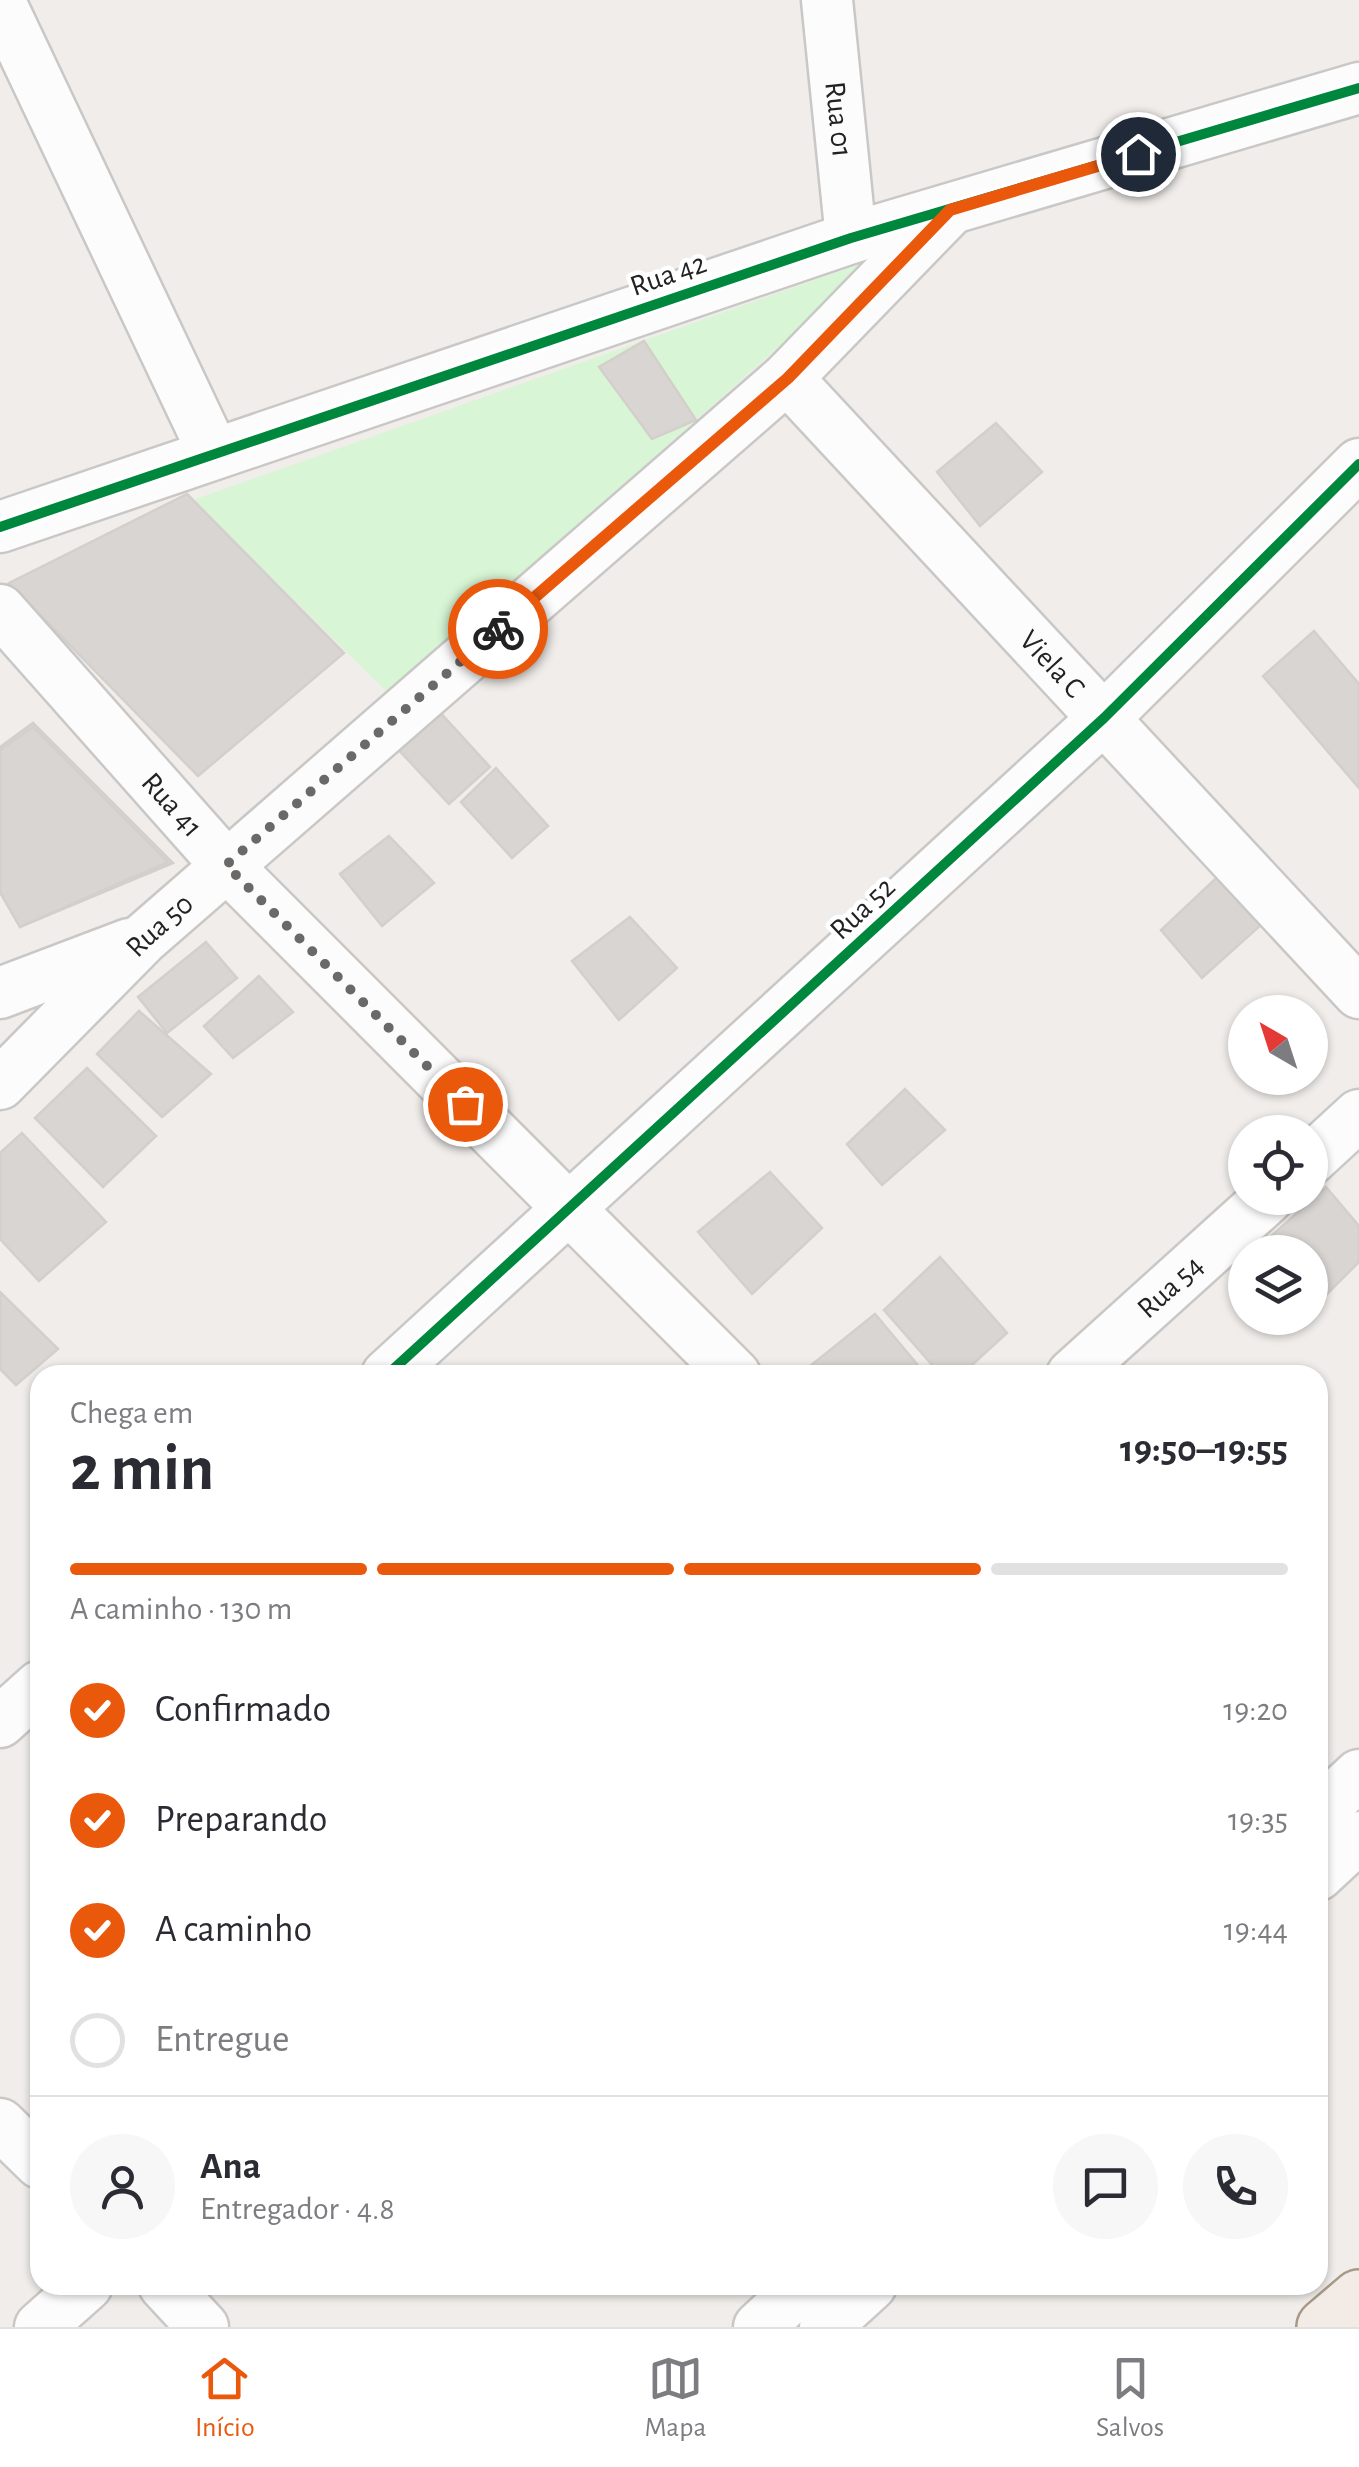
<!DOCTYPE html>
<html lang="pt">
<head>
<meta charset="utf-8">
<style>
	body { margin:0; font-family:"Alegreya Sans",sans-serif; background:#f7f7f7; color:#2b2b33; height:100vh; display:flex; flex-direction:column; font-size:38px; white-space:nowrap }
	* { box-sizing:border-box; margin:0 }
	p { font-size:32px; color:#7c7c81 }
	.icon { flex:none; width:55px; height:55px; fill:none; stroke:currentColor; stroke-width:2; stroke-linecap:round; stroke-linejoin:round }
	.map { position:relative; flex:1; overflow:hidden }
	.details { position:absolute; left:30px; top:1365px; width:1298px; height:930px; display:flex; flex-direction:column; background:#fff; border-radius:30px; box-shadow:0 2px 8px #0004 }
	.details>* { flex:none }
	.needle { width:65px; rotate:321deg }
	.buttons { position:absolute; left:1228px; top:995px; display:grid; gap:20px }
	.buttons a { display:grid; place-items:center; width:100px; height:100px; border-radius:50%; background:#fff; box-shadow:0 2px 8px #0004; font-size:50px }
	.pin { position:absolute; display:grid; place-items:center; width:85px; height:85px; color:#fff; margin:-42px; border:5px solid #fff; border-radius:50%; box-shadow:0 2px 10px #0007 }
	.courier { position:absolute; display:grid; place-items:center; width:100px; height:100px; margin:-50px; border:8px solid #ea580c; border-radius:50%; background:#fff; color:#222; box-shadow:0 2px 12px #0007 }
	.summary em { font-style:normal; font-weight:700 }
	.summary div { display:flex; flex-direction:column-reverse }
	.summary { display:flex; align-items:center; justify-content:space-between; height:170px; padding:0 40px }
	h1 { font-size:65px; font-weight:700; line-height:75px }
	.bar { display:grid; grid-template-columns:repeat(4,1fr); gap:15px 10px; align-content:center; height:120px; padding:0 40px }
	.bar i { height:12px; border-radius:8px; background:#e1e1e2 }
	.bar .active { background:#ea580c }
	.bar p { grid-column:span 4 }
	.line { display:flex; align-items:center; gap:25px; padding:0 40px; border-top:2px solid #e1e1e2 }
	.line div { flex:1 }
	.round { display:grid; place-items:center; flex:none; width:105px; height:105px; border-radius:52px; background:#f7f7f7 }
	ol { padding:0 40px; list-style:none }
	li { display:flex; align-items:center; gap:30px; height:110px }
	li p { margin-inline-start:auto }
	li .icon { padding:10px; border-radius:50%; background:#ea580c; color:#fff; stroke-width:4 }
	li:last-child { color:#7c7c81 }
	li i { width:55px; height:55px; border:5px solid #e1e1e2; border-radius:50% }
	.tab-bar { display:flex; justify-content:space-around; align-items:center; height:140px; border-top:2px solid #e1e1e2; background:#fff; font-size:28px; color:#7c7c81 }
	.tab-bar a { display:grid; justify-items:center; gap:5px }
	.tab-bar .active { color:#ea580c }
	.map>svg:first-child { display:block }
	.park { fill:#d8f6d5 }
	.building { fill:#d8d5d3; stroke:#d4cfcb; stroke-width:2.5 }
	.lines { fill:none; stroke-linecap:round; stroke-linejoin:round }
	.minor-casing { stroke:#c9c8c6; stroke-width:55 }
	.major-casing { stroke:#a79986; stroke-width:60 }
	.minor { stroke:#fdfcfc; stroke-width:50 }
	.major { stroke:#f3ece6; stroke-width:55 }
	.cycleway-casing { stroke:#fff; stroke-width:16 }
	.cycleway { stroke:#00873e; stroke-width:10 }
	.done { stroke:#6a6968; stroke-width:10; stroke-dasharray:0 18 }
	.route { stroke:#ea580c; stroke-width:12 }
	.labels { text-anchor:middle; stroke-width:9; stroke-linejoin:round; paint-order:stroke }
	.street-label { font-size:30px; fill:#222; stroke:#fff }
</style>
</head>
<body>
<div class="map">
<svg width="1359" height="2327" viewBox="0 0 1359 2327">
	<rect width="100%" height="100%" fill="#f0edea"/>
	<!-- park -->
	<path class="park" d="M880,257L388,693L193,500Z"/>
	<!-- building -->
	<g class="building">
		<path d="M644,341L696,420L652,439L599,367Z"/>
		<path d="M996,423L1042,472L980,526L937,472Z"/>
		<path d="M187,494L344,653L198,776L9,583Z"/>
		<path d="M1314,631L1359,684V788L1263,676Z"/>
		<path d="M437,709L490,767L449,804L396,747Z"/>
		<path d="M33,723L173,863L20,927L0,892V747Z"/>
		<path d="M33,727L168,862L20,927L0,892V750Z"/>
		<path d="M496,768L548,826L512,858L461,802Z"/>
		<path d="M389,836L434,883L382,926L340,874Z"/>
		<path d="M1229,866L1273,914L1202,978L1161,930Z"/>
		<path d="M630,917L677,968L619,1020L572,961Z"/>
		<path d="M206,942L237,978L167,1033L138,997Z"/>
		<path d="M259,976L293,1012L233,1058L204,1026Z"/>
		<path d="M139,1011L211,1074L162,1117L97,1054Z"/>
		<path d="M87,1068L156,1136L103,1187L35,1118Z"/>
		<path d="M905,1089L945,1130L882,1185L847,1144Z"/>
		<path d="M22,1133L106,1222L39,1281L0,1239V1153Z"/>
		<path d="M770,1172L822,1228L752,1294L698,1232Z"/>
		<path d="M1326,1187L1359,1226V1262L1323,1298L1310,1283V1252H1285L1271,1236Z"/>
		<path d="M940,1257L1007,1333L961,1375H941L884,1310Z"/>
		<path d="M0,1292L58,1349L16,1385L0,1369Z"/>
		<path d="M875,1314L917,1364L904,1375H799Z"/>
	</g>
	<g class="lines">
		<!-- minor casing -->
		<g class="minor-casing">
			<g id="minor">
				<path id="s1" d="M827,0L851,238"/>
				<path d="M0,2L214,454"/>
				<path id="s2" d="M787,378L1359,993"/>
				<path d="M0,527L851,238L1359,88"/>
				<path id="s3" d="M0,610L226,865L735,1375"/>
				<path d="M0,993L129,944"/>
				<path id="s4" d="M0,1084L143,939L787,378L950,210"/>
				<path d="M1310,1160L1359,1115"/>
				<path d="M387,1375L1104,718L1359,464"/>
				<path id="s5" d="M1072,1375L1268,1198"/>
				<path d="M0,1722L40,1686"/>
				<path d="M1318,1813L1359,1775"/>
				<path d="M1318,1875L1359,1837"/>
				<path d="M0,2124L40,2163"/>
				<path d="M164,2285L203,2327"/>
				<path d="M40,2327L87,2285"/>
				<path d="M759,2327L804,2285"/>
				<path d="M825,2327L871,2285"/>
			</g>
		</g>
		<!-- major casing -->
		<g class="major-casing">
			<path id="major" d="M1325,2327L1359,2298"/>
		</g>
		<!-- minor -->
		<use href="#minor" class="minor"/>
		<!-- major -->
		<use href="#major" class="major"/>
		<!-- cycleway casing -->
		<g class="cycleway-casing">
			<g id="cycleway">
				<path d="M0,527L851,238L1359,88"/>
				<path d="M387,1375L1104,718L1359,464"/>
			</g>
		</g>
		<!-- cycleway -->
		<use href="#cycleway" class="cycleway"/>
	</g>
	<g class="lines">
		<!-- done -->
		<path class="done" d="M465,1104L226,865L498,629"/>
		<!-- route -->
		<path class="route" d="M498,629L788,378L950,210L1138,154"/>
	</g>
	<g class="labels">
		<!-- street labels -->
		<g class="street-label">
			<text dy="10" stroke="none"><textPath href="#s1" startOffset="120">Rua 01</textPath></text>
			<text transform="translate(668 274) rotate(-19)" y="10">Rua 42</text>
			<text dy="10" stroke="none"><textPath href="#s2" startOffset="390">Viela C</textPath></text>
			<text dy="10" stroke="none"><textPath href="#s3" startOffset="260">Rua 41</textPath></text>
			<text transform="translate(862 908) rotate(-43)" y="10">Rua 52</text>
			<text dy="10" stroke="none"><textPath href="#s4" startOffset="225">Rua 50</textPath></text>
			<text dy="10" stroke="none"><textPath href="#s5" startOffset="132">Rua 54</textPath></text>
		</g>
	</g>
</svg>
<div class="buttons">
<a><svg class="needle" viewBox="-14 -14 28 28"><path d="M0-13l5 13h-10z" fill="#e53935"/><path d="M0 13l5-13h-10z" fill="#7c7c81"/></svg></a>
<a><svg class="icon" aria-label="locate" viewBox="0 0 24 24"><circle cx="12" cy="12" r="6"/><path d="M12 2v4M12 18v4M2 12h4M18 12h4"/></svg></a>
<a><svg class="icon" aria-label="layers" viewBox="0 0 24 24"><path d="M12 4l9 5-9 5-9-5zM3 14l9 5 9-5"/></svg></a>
</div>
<div class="pin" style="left:465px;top:1104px;background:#ea580c"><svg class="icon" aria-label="bag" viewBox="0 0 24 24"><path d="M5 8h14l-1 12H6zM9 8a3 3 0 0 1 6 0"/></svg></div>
<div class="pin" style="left:1138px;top:154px;background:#1f2937"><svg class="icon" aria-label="home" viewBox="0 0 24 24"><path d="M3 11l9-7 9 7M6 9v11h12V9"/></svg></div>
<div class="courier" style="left:498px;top:629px"><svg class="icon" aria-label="bike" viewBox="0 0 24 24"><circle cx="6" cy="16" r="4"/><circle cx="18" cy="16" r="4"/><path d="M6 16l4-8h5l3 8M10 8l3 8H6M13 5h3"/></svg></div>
<section class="details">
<div class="summary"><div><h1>2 min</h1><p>Chega em</p></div><em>19:50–19:55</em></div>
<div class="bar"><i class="active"></i><i class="active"></i><i class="active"></i><i></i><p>A caminho · 130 m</p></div>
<ol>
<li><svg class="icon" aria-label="check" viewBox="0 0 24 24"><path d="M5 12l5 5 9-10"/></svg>Confirmado<p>19:20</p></li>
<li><svg class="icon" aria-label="check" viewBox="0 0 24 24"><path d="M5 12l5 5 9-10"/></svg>Preparando<p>19:35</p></li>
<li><svg class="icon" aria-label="check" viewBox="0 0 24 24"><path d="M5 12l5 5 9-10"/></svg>A caminho<p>19:44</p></li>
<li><i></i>Entregue</li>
</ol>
<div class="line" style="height:180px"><a class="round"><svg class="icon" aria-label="person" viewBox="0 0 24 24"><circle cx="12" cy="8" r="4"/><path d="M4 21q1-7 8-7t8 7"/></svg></a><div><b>Ana</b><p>Entregador · 4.8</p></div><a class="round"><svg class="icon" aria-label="chat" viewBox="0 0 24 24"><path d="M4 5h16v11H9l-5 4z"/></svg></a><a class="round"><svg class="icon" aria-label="phone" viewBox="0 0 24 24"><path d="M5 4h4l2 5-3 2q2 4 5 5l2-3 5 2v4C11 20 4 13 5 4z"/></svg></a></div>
</section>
</div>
<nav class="tab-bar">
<a class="active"><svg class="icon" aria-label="home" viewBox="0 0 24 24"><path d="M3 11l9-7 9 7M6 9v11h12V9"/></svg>Início</a>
<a><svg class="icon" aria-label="map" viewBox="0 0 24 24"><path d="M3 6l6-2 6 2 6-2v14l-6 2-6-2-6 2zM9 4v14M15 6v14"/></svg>Mapa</a>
<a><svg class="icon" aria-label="saved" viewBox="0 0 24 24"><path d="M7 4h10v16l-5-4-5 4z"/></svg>Salvos</a>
</nav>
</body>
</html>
